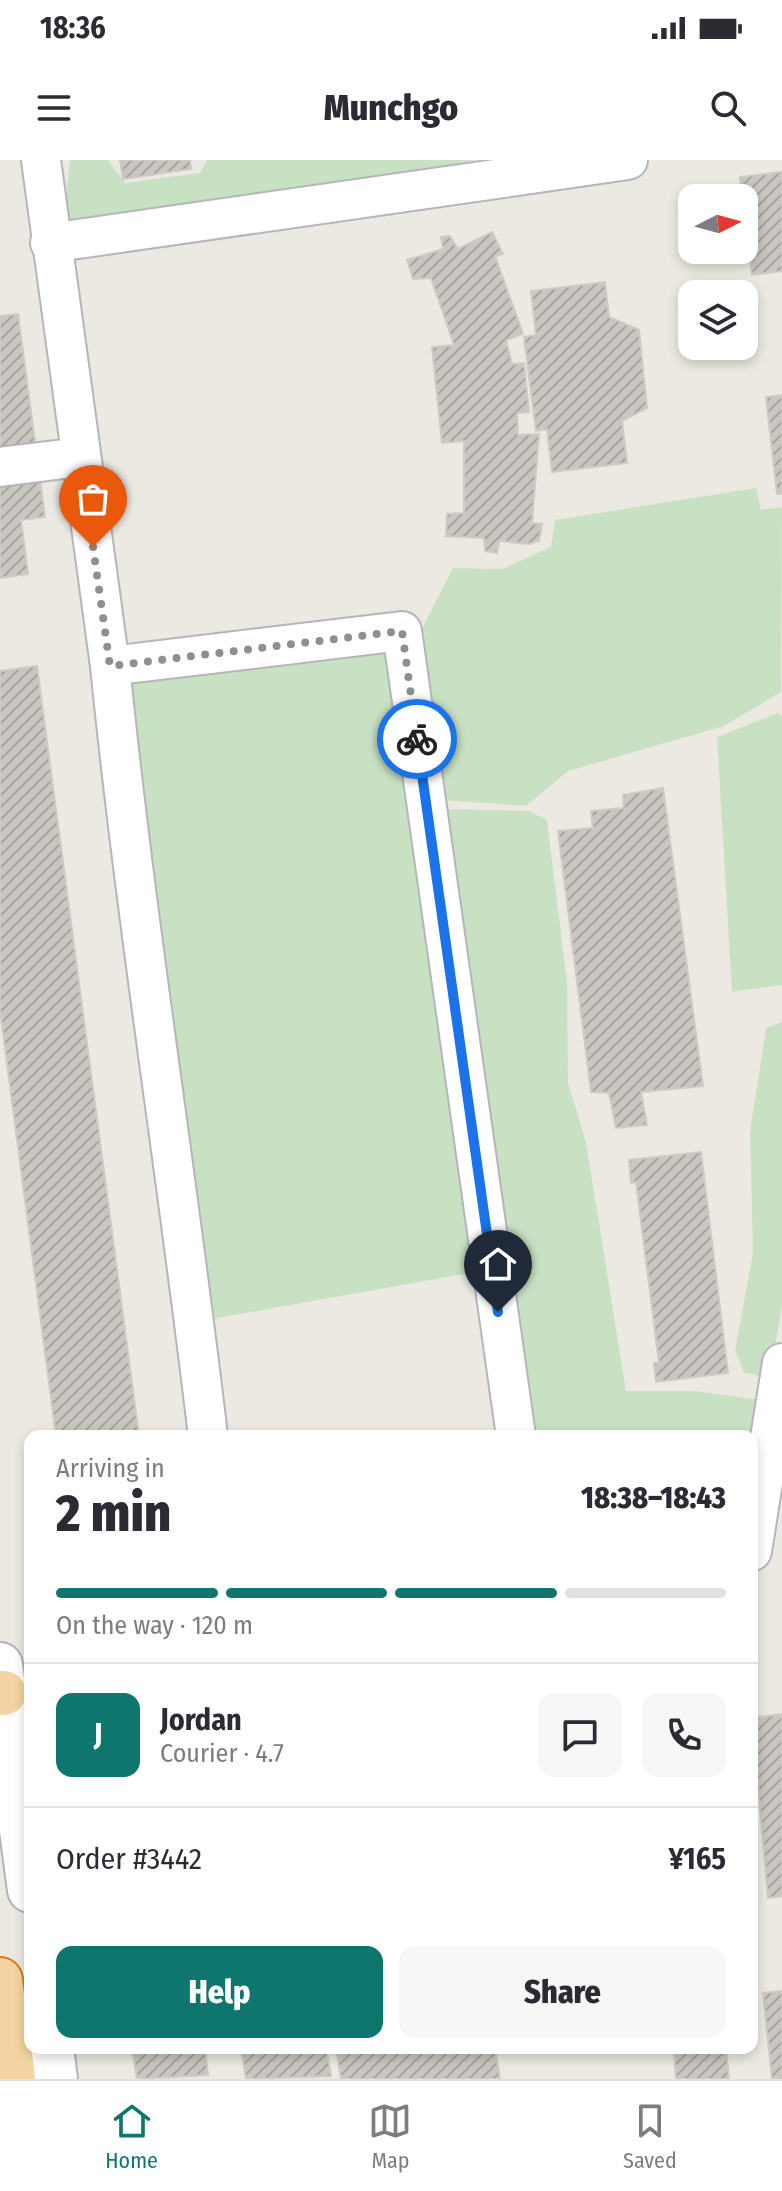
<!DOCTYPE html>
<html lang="en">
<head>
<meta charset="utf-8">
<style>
	body { margin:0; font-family:"Fira Sans Condensed",sans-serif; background:#f7f7f7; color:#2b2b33; height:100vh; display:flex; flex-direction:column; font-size:30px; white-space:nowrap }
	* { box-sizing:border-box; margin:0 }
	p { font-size:26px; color:#7c7c81 }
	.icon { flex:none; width:44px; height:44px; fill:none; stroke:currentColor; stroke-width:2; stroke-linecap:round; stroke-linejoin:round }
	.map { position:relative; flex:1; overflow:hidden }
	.side { position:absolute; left:24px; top:1270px; width:734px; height:624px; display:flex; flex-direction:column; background:#fff; border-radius:16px; box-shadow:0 4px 12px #0003 }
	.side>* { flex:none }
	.needle { width:52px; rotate:84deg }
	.tools { position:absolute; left:678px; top:24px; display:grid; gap:16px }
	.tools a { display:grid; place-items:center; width:80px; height:80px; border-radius:16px; background:#fff; box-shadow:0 4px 12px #0003; font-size:40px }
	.pin { position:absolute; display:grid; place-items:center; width:68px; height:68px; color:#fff; margin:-82px -34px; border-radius:50% 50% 50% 0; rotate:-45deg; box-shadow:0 0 8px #0007 }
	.pin .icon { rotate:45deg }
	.courier { position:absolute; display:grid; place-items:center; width:80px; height:80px; margin:-40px; border:6px solid #1a73e8; border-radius:50%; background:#fff; color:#222; box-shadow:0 2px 10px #0007 }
	.headline em { font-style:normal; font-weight:800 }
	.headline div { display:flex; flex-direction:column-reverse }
	.headline { display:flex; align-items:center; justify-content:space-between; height:136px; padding:0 32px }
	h1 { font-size:52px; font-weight:800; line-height:60px }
	.bar { display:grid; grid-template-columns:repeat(4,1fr); gap:12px 8px; align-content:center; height:96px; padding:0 32px }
	.bar i { height:10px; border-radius:6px; background:#e1e1e2 }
	.bar .current { background:#0f766e }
	.bar p { grid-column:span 4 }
	.line { display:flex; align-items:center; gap:20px; padding:0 32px; border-top:2px solid #e1e1e2 }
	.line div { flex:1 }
	.round { display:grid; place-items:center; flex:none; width:84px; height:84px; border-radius:16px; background:#f7f7f7 }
	.button { display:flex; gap:16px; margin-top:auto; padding:16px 32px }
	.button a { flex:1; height:92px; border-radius:16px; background:#0f766e; color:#fff; font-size:32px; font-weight:800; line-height:92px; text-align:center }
	.button a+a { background:#f7f7f7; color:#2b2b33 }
	.status { display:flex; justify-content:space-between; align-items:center; height:56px; padding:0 40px; background:#fff; direction:ltr }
	.status svg { height:22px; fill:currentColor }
	header { display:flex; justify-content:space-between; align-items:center; height:104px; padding:0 32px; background:#fff; font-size:36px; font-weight:800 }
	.menu { display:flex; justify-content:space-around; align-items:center; height:112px; border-top:2px solid #e1e1e2; background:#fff; font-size:22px; color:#7c7c81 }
	.menu a { display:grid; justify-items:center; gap:4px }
	.menu .current { color:#0f766e }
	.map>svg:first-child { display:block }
	.green { fill:#c8e1c3 }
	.building { fill:url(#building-hatch); stroke:#d0cac3; stroke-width:2 }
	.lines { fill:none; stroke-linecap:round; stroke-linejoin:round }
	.minor-casing { stroke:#b4b6b9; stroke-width:42 }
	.secondary-casing { stroke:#b0b4b7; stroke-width:48 }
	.trunk-casing { stroke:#d77a19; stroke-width:48 }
	.minor { stroke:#fff; stroke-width:38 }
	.secondary { stroke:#fff; stroke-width:44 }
	.trunk { stroke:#f4d4a2; stroke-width:44 }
	.done { stroke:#8e908f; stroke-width:8; stroke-dasharray:0 14.4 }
	.route { stroke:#1a73e8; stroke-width:10 }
</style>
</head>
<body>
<div class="status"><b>18:36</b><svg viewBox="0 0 49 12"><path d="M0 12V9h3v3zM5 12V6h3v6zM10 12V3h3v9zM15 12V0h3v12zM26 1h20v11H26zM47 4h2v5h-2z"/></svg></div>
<header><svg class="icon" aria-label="menu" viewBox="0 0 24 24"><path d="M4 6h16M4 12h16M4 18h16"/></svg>Munchgo<svg class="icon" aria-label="search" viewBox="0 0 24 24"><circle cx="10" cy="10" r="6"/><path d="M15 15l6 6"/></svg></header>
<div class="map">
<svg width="782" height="1919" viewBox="0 0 782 1919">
	<defs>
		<pattern id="building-hatch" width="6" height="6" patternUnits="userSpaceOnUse" patternTransform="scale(2)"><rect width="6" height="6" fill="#cac6c2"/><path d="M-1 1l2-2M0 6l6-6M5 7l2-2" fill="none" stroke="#a7a4a1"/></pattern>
	</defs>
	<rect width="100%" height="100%" fill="#ece9e3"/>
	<!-- green -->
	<g class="green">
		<path d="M70,0H108L125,23L200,13L207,0H474L313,37L70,65L65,47Z"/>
		<path d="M756,328L761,350L782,347L781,532L724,566L568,611L526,646L441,640L417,478L453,408L502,409L551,387L555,360Z"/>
		<path d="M391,486L475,1112L206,1160L122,522Z"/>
		<path d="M778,553L782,556V825L732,832L717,577Z"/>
		<path d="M440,649L529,651L547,660L567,823L568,923L586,982L626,1231H694L768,1241L752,1276H522Z"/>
		<path d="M782,862V1145L770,1218L744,1213L735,1190L753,1093L750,972L766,868Z"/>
	</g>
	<!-- building -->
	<g class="building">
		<path d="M120,0H190L191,9L123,19Z"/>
		<path d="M782,12V111L752,115L740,17Z"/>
		<path d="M492,72L503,94L495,96L523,174L506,180L512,204L524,203L529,252L517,253L518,275L539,274L532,363L542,364L539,381L529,384L499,381L497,393L485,391L484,378L446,376L447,354L464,353V281L442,283L432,187L454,185L431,118L413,119L407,100L443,89L441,77L450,76L458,89Z"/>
		<path d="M605,122L609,157L639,170L647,248L622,261L627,303L552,312L547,269L536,271L524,177L536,175L531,131Z"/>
		<path d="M18,154L45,357L21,360L28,414L0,418V156Z"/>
		<path d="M782,235V334H777L766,237Z"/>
		<path d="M37,506L139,1276H56L0,850V511Z"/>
		<path d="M663,628L703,926L641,932L647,965L616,968L609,933L591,932L558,671L593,668L591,651L624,648L623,635Z"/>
		<path d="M701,992L728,1213L656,1222L654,1203H659L636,1022L631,1023L629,1000Z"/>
		<path d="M782,1554V1736L768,1738L752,1558Z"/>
		<path d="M782,1831V1919H772L763,1833Z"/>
		<path d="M132,1888H205L208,1915L137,1919Z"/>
		<path d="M241,1888H326L331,1916L246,1919Z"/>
		<path d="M336,1888H495L500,1919H341Z"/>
		<path d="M674,1888H726L729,1919H676Z"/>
	</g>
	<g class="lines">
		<!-- minor casing -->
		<g class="minor-casing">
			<g id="minor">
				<path d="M41,0L110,506L402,471L516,1276"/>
				<path d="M50,83L628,0"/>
				<path d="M0,307L80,297"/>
				<path d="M110,506C136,763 178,1019 208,1276"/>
				<path d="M752,1391L782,1203"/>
			</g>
		</g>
		<!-- secondary casing -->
		<g class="secondary-casing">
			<g id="secondary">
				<path d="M0,1505L30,1730"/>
				<path d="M51,1888L55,1919"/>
			</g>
		</g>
		<!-- trunk casing -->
		<g class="trunk-casing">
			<g id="trunk">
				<path d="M0,1533H4"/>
				<path d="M0,1820L13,1919"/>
			</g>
		</g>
		<!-- minor -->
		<use href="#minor" class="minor"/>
		<!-- secondary -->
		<use href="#secondary" class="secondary"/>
		<!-- trunk -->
		<use href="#trunk" class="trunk"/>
	</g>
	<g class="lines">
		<!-- done -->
		<path class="done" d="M93,387L110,506L402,471L417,579"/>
		<!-- route -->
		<path class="route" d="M417,579L498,1152"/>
	</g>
</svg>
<div class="tools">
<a><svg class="needle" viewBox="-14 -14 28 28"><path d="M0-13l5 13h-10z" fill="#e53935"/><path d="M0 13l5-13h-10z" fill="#7c7c81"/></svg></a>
<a><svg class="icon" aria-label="layers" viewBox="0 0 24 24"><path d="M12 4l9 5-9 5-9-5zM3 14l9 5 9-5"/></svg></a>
</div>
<div class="pin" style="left:93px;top:387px;background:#ea580c"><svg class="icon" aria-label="bag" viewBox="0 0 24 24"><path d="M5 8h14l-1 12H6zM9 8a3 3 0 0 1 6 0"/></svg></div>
<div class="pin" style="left:498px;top:1152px;background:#1f2937"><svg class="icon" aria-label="home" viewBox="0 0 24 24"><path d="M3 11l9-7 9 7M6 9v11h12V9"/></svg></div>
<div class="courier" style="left:417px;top:579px"><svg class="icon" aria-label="bike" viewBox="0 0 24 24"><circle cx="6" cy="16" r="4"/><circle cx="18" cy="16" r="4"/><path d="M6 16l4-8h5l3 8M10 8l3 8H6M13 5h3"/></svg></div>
<section class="side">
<div class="headline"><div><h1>2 min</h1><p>Arriving in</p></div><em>18:38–18:43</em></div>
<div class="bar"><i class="current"></i><i class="current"></i><i class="current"></i><i></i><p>On the way · 120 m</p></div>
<div class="line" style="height:144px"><b class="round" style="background:#0f766e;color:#fff">J</b><div><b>Jordan</b><p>Courier · 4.7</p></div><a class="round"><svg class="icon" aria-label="chat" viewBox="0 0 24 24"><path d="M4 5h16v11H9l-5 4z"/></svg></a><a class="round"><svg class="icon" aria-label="phone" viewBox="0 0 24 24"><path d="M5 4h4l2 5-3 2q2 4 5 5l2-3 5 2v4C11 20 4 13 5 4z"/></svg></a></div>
<div class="line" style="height:104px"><div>Order #3442</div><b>¥165</b></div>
<div class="button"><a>Help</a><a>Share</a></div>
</section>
</div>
<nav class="menu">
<a class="current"><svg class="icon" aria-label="home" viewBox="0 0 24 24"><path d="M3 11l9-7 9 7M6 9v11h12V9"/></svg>Home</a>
<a><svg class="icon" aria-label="map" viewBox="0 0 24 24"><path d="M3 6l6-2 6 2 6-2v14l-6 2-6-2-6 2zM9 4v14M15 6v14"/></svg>Map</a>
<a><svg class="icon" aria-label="saved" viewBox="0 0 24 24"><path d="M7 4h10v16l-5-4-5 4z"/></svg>Saved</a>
</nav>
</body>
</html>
